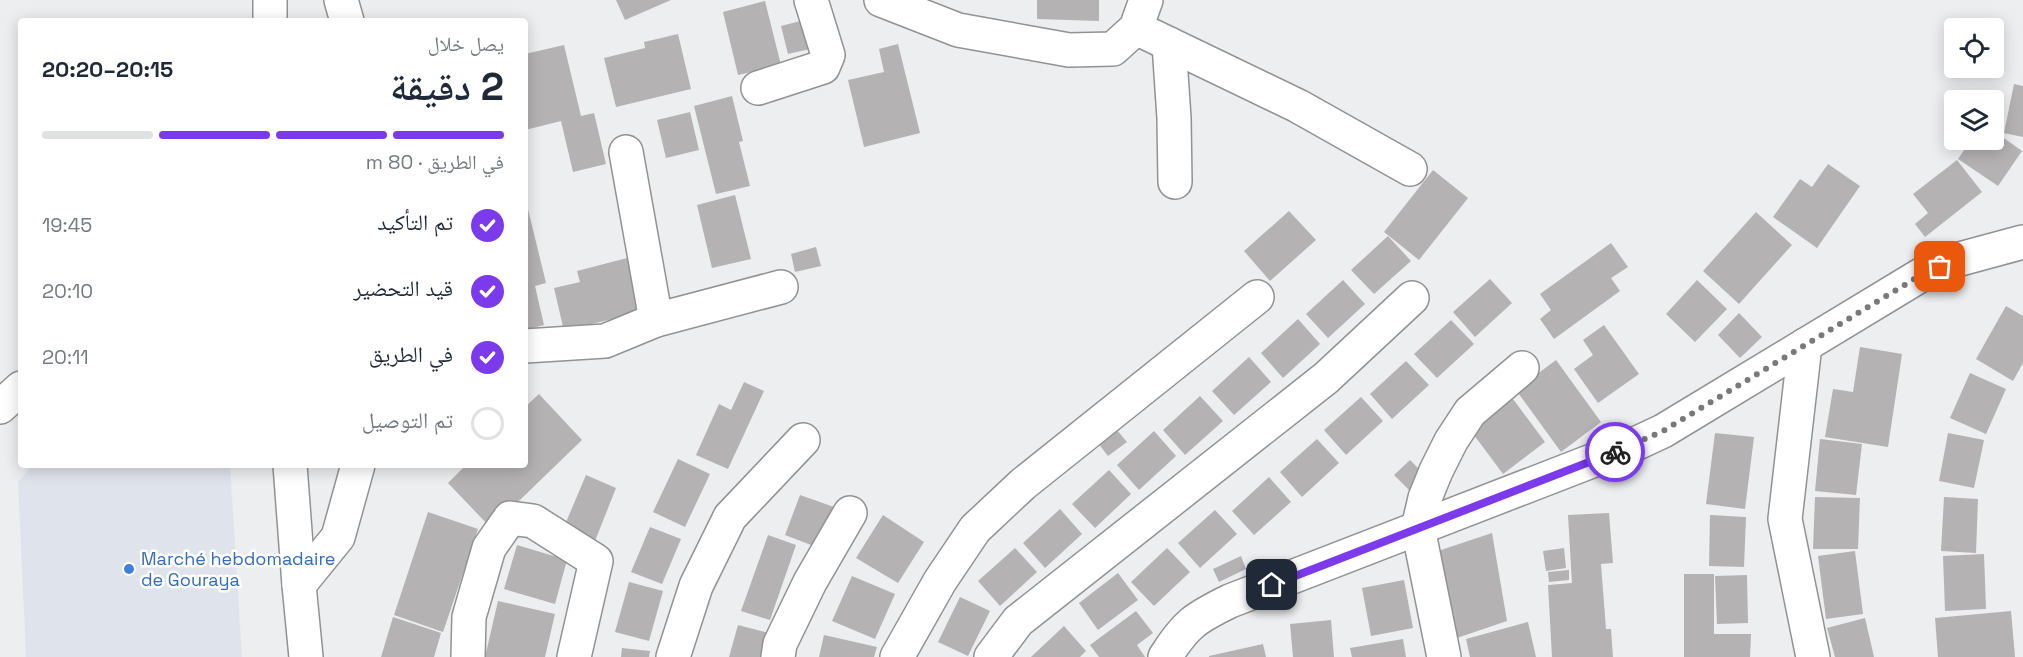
<!DOCTYPE html>
<html lang="ar">
<head>
<meta charset="utf-8">
<style>
	body { margin:0; font-family:"Space Grotesk","Noto Naskh Arabic",sans-serif; background:#f6f6f7; color:#1f2937; direction:rtl; height:100vh; display:flex; flex-direction:column; font-size:22px; white-space:nowrap }
	* { box-sizing:border-box; margin:0 }
	p { font-size:20px; color:#747a83 }
	.icon { flex:none; width:33px; height:33px; fill:none; stroke:currentColor; stroke-width:2; stroke-linecap:round; stroke-linejoin:round }
	.map { position:relative; flex:1; overflow:hidden; direction:ltr }
	.drawer { position:absolute; left:18px; top:18px; width:510px; height:450px; display:flex; flex-direction:column; background:#fff; border-radius:6px; box-shadow:0 3px 15px #0003; direction:rtl }
	.drawer>* { flex:none }
	.fabs { position:absolute; left:1944px; top:18px; display:grid; gap:12px }
	.fabs a { display:grid; place-items:center; width:60px; height:60px; border-radius:6px; background:#fff; box-shadow:0 3px 15px #0003; font-size:30px }
	.pin { position:absolute; display:grid; place-items:center; width:51px; height:51px; color:#fff; margin:-26px; border-radius:12px; box-shadow:0 3px 9px #0006 }
	.courier { position:absolute; display:grid; place-items:center; width:60px; height:60px; margin:-30px; border:4px solid #7c3aed; border-radius:50%; background:#fff; color:#222; box-shadow:0 2px 8px #0007 }
	.summary em { font-style:normal; font-weight:600 }
	.summary div { display:flex; flex-direction:column-reverse }
	.summary { display:flex; align-items:center; justify-content:space-between; height:102px; padding:0 24px }
	h1 { font-size:39px; font-weight:600; line-height:45px }
	.bar { display:grid; grid-template-columns:repeat(4,1fr); gap:9px 6px; align-content:center; height:72px; padding:0 24px }
	.bar i { height:8px; border-radius:4px; background:#e0e1e3 }
	.bar .current { background:#7c3aed }
	.bar p { grid-column:span 4 }
	ol { padding:0 24px; list-style:none }
	li { display:flex; align-items:center; gap:18px; height:66px }
	li p { margin-inline-start:auto }
	li .icon { padding:6px; border-radius:50%; background:#7c3aed; color:#fff; stroke-width:4 }
	li:last-child { color:#747a83 }
	li i { width:33px; height:33px; border:3px solid #e0e1e3; border-radius:50% }
	.map>svg:first-child { display:block }
	.built { fill:#dfe3eb }
	.building { fill:#b4b2b3 }
	.lines { fill:none; stroke-linecap:round; stroke-linejoin:round }
	.minor-casing { stroke:#919293; stroke-width:36 }
	.major-casing { stroke:#919293; stroke-width:36 }
	.minor { stroke:#fff; stroke-width:33 }
	.major { stroke:#fff; stroke-width:33 }
	.done { stroke:#79797a; stroke-width:6; stroke-dasharray:0 10.8 }
	.route { stroke:#7c3aed; stroke-width:8 }
	.shop-dot { fill:#3f7fe0; stroke:#fff; stroke-width:2 }
	.labels { text-anchor:middle; stroke-width:5; stroke-linejoin:round; paint-order:stroke }
	.shop-label { font-size:18px; fill:#366cbe; stroke:#fff; text-anchor:start }
</style>
</head>
<body>
<div class="map">
<svg width="2023" height="657" viewBox="0 0 2023 657">
	<rect width="100%" height="100%" fill="#edeef0"/>
	<!-- built -->
	<path class="built" d="M33,465H230L242,657H26L18,482Z"/>
	<!-- building -->
	<g class="building">
		<path d="M616,0H671L625,20Z"/>
		<path d="M1037,0H1099V21L1037,19Z"/>
		<path d="M765,1L781,65L738,75L723,12Z"/>
		<path d="M804,20L810,49L788,54L781,26Z"/>
		<path d="M678,34L691,89L616,107L604,58L645,48L644,42Z"/>
		<path d="M898,44L920,133L864,147L848,80L884,72L879,49Z"/>
		<path d="M564,45L581,116L594,113L606,164L573,172L561,121L525,130V54Z"/>
		<path d="M2014,84L2023,86V137L2004,133Z"/>
		<path d="M732,96L743,141L739,142L750,186L716,194L694,106Z"/>
		<path d="M690,112L699,150L666,158L657,120Z"/>
		<path d="M1994,131L2022,151L1998,186L1958,159L1971,140H1994Z"/>
		<path d="M1957,160L1982,192L1925,237L1915,224L1928,213L1913,194Z"/>
		<path d="M1828,164L1860,186L1817,248L1773,217L1800,179L1812,187Z"/>
		<path d="M1433,170L1468,198L1419,260L1384,232Z"/>
		<path d="M735,195L751,259L712,268L697,205Z"/>
		<path d="M525,197L546,283L535,286L544,325L525,330Z"/>
		<path d="M1289,211L1316,240L1270,281L1244,251Z"/>
		<path d="M1756,212L1792,245L1739,304L1703,271Z"/>
		<path d="M1388,236L1411,261L1374,294L1351,270Z"/>
		<path d="M1611,243L1628,267L1611,278L1620,291L1554,339L1540,319L1551,310L1540,294Z"/>
		<path d="M816,247L821,266L795,272L791,254Z"/>
		<path d="M631,257L644,311L564,331L554,288L580,282L577,271Z"/>
		<path d="M1490,279L1512,303L1475,337L1453,312Z"/>
		<path d="M1343,280L1365,304L1328,338L1306,314Z"/>
		<path d="M1697,280L1727,309L1695,342L1666,314Z"/>
		<path d="M2006,306L2023,316V363L2013,381L1976,359Z"/>
		<path d="M1739,313L1762,337L1740,358L1718,335Z"/>
		<path d="M1298,319L1320,344L1283,378L1261,353Z"/>
		<path d="M1451,320L1474,344L1437,378L1414,354Z"/>
		<path d="M1604,325L1639,374L1598,403L1574,369L1593,355L1583,340Z"/>
		<path d="M1860,347L1902,354L1888,447L1825,437L1833,389L1853,392Z"/>
		<path d="M1249,357L1271,382L1234,415L1212,391Z"/>
		<path d="M1556,360L1601,422L1561,452L1516,390Z"/>
		<path d="M1406,361L1429,385L1392,419L1370,394Z"/>
		<path d="M1970,373L2006,389L1986,434L1950,418Z"/>
		<path d="M744,382L764,391L728,469L696,455L719,404L731,410Z"/>
		<path d="M539,394L582,440L491,528L448,483L466,465H525V407Z"/>
		<path d="M1200,396L1223,421L1185,455L1163,430Z"/>
		<path d="M1361,397L1383,421L1346,455L1324,430Z"/>
		<path d="M1513,399L1545,442L1503,474L1471,431Z"/>
		<path d="M1116,429L1127,442L1108,456L1098,443Z"/>
		<path d="M1154,431L1176,456L1139,490L1117,465Z"/>
		<path d="M1715,433L1754,437L1745,509L1706,504Z"/>
		<path d="M1948,433L1984,440L1974,488L1939,481Z"/>
		<path d="M1317,439L1339,463L1302,497L1280,472Z"/>
		<path d="M1820,439L1862,444L1856,495L1815,491Z"/>
		<path d="M678,459L710,474L685,527L653,512Z"/>
		<path d="M1410,460L1425,475L1410,491L1394,475Z"/>
		<path d="M1109,470L1131,494L1095,528L1072,504Z"/>
		<path d="M586,475L616,488L593,546L561,534Z"/>
		<path d="M1269,477L1291,502L1254,535L1232,511Z"/>
		<path d="M800,495L834,507L819,548L785,535Z"/>
		<path d="M1815,497L1860,498L1858,549H1813Z"/>
		<path d="M1944,497L1978,499L1976,553L1941,551Z"/>
		<path d="M1060,509L1082,534L1045,568L1023,543Z"/>
		<path d="M1215,510L1237,534L1200,568L1178,543Z"/>
		<path d="M428,512L478,529L443,632L394,615Z"/>
		<path d="M1609,513L1613,563L1601,564L1606,629H1611L1613,657H1552L1548,585L1572,583L1568,515Z"/>
		<path d="M883,515L924,542L898,583L856,558Z"/>
		<path d="M1710,515L1746,517L1744,567L1709,566Z"/>
		<path d="M650,527L681,539L662,584L631,572Z"/>
		<path d="M1492,533L1507,621L1451,640L1429,554Z"/>
		<path d="M768,535L796,545L770,620L741,611Z"/>
		<path d="M517,545L567,560L555,604L504,589Z"/>
		<path d="M1015,548L1037,572L1000,606L978,581Z"/>
		<path d="M1167,548L1190,572L1154,606L1131,582Z"/>
		<path d="M1564,548L1566,568L1546,571L1543,551Z"/>
		<path d="M1855,551L1863,614L1826,619L1818,556Z"/>
		<path d="M1984,554L1986,609L1945,611L1943,556Z"/>
		<path d="M1241,556L1246,569L1219,582L1213,569Z"/>
		<path d="M1569,570V580L1549,582L1548,572Z"/>
		<path d="M1118,573L1138,600L1098,630L1079,603Z"/>
		<path d="M1684,574H1714V634H1751L1750,657H1684Z"/>
		<path d="M1747,575L1748,623L1717,624L1715,576Z"/>
		<path d="M852,576L895,594L875,639L832,621Z"/>
		<path d="M1404,580L1413,628L1371,636L1362,588Z"/>
		<path d="M629,582L663,591L649,641L615,632Z"/>
		<path d="M960,597L990,611L968,656L938,642Z"/>
		<path d="M498,601L555,614L545,657H485Z"/>
		<path d="M1136,611L1153,633L1137,645L1145,657H1099L1090,645Z"/>
		<path d="M2011,611L2015,657H1938L1935,618Z"/>
		<path d="M393,617L441,633L434,657H381Z"/>
		<path d="M1865,618L1874,657H1835L1827,628Z"/>
		<path d="M1331,620L1334,657H1293L1290,624Z"/>
		<path d="M1528,622L1536,657H1470L1466,639Z"/>
		<path d="M738,625L769,633L762,657H729Z"/>
		<path d="M1064,626L1086,651L1080,657H1031Z"/>
		<path d="M824,635L877,647L874,657H819Z"/>
		<path d="M1403,639L1406,657H1352L1350,648Z"/>
		<path d="M1263,644L1266,657H1209V656Z"/>
		<path d="M622,648L650,651L649,657H621Z"/>
	</g>
	<g class="lines">
		<!-- minor casing -->
		<g class="minor-casing">
			<g id="minor">
				<path d="M341,0L347,21"/>
				<path d="M881,0L958,30L1069,50L1113,49L1136,28L1146,0"/>
				<path d="M1136,28L1298,106L1410,169"/>
				<path d="M1169,44L1174,118L1175,182"/>
				<path d="M758,88L823,67L828,55L811,0"/>
				<path d="M626,152L656,320"/>
				<path d="M1805,345L1785,519L1813,657"/>
				<path d="M525,346L605,341L656,320L781,287"/>
				<path d="M0,407L21,388"/>
				<path d="M299,585L338,537L358,465"/>
				<path d="M468,657L469,617L489,548L510,518L533,521L596,561L574,657"/>
				<path d="M673,657L696,586L730,517L803,440"/>
				<path d="M778,657L780,644L810,582L850,513"/>
				<path d="M897,657L940,581L975,529L1023,484L1257,297"/>
				<path d="M991,657L1018,621L1326,378L1412,298"/>
				<path d="M1165,657C1186,624 1195,618 1230,601L1633,445L1663,431L1921,275L1960,259L2023,242"/>
				<path d="M1444,657L1418,528L1425,498L1436,471L1451,441L1470,412L1522,368"/>
			</g>
		</g>
		<!-- major casing -->
		<g class="major-casing">
			<g id="major">
				<path d="M270,21V0"/>
				<path d="M290,465L299,585L306,657"/>
			</g>
		</g>
		<!-- minor -->
		<use href="#minor" class="minor"/>
		<!-- major -->
		<use href="#major" class="major"/>
	</g>
	<g class="lines">
		<!-- done -->
		<path class="done" d="M1615,452L1663,431L1921,275L1940,267"/>
		<!-- route -->
		<path class="route" d="M1272,585L1615,452"/>
	</g>
	<!-- markers -->
	<circle class="shop-dot" cx="129" cy="569" r="6"/>
	<g class="labels">
		<!-- shop labels -->
		<g class="shop-label">
			<text x="141" y="565">Marché hebdomadaire<tspan x="141" dy="21">de Gouraya</tspan></text>
		</g>
	</g>
</svg>
<div class="fabs">
<a><svg class="icon" aria-label="locate" viewBox="0 0 24 24"><circle cx="12" cy="12" r="6"/><path d="M12 2v4M12 18v4M2 12h4M18 12h4"/></svg></a>
<a><svg class="icon" aria-label="layers" viewBox="0 0 24 24"><path d="M12 4l9 5-9 5-9-5zM3 14l9 5 9-5"/></svg></a>
</div>
<div class="pin" style="left:1940px;top:267px;background:#ea580c"><svg class="icon" aria-label="bag" viewBox="0 0 24 24"><path d="M5 8h14l-1 12H6zM9 8a3 3 0 0 1 6 0"/></svg></div>
<div class="pin" style="left:1272px;top:585px;background:#1f2937"><svg class="icon" aria-label="home" viewBox="0 0 24 24"><path d="M3 11l9-7 9 7M6 9v11h12V9"/></svg></div>
<div class="courier" style="left:1615px;top:452px"><svg class="icon" aria-label="bike" viewBox="0 0 24 24"><circle cx="6" cy="16" r="4"/><circle cx="18" cy="16" r="4"/><path d="M6 16l4-8h5l3 8M10 8l3 8H6M13 5h3"/></svg></div>
<section class="drawer">
<div class="summary"><div><h1>2 دقيقة</h1><p>يصل خلال</p></div><em>20:15–20:20</em></div>
<div class="bar"><i class="current"></i><i class="current"></i><i class="current"></i><i></i><p>في الطريق · 80 m</p></div>
<ol>
<li><svg class="icon" aria-label="check" viewBox="0 0 24 24"><path d="M5 12l5 5 9-10"/></svg>تم التأكيد<p>19:45</p></li>
<li><svg class="icon" aria-label="check" viewBox="0 0 24 24"><path d="M5 12l5 5 9-10"/></svg>قيد التحضير<p>20:10</p></li>
<li><svg class="icon" aria-label="check" viewBox="0 0 24 24"><path d="M5 12l5 5 9-10"/></svg>في الطريق<p>20:11</p></li>
<li><i></i>تم التوصيل</li>
</ol>
</section>
</div>
</body>
</html>
